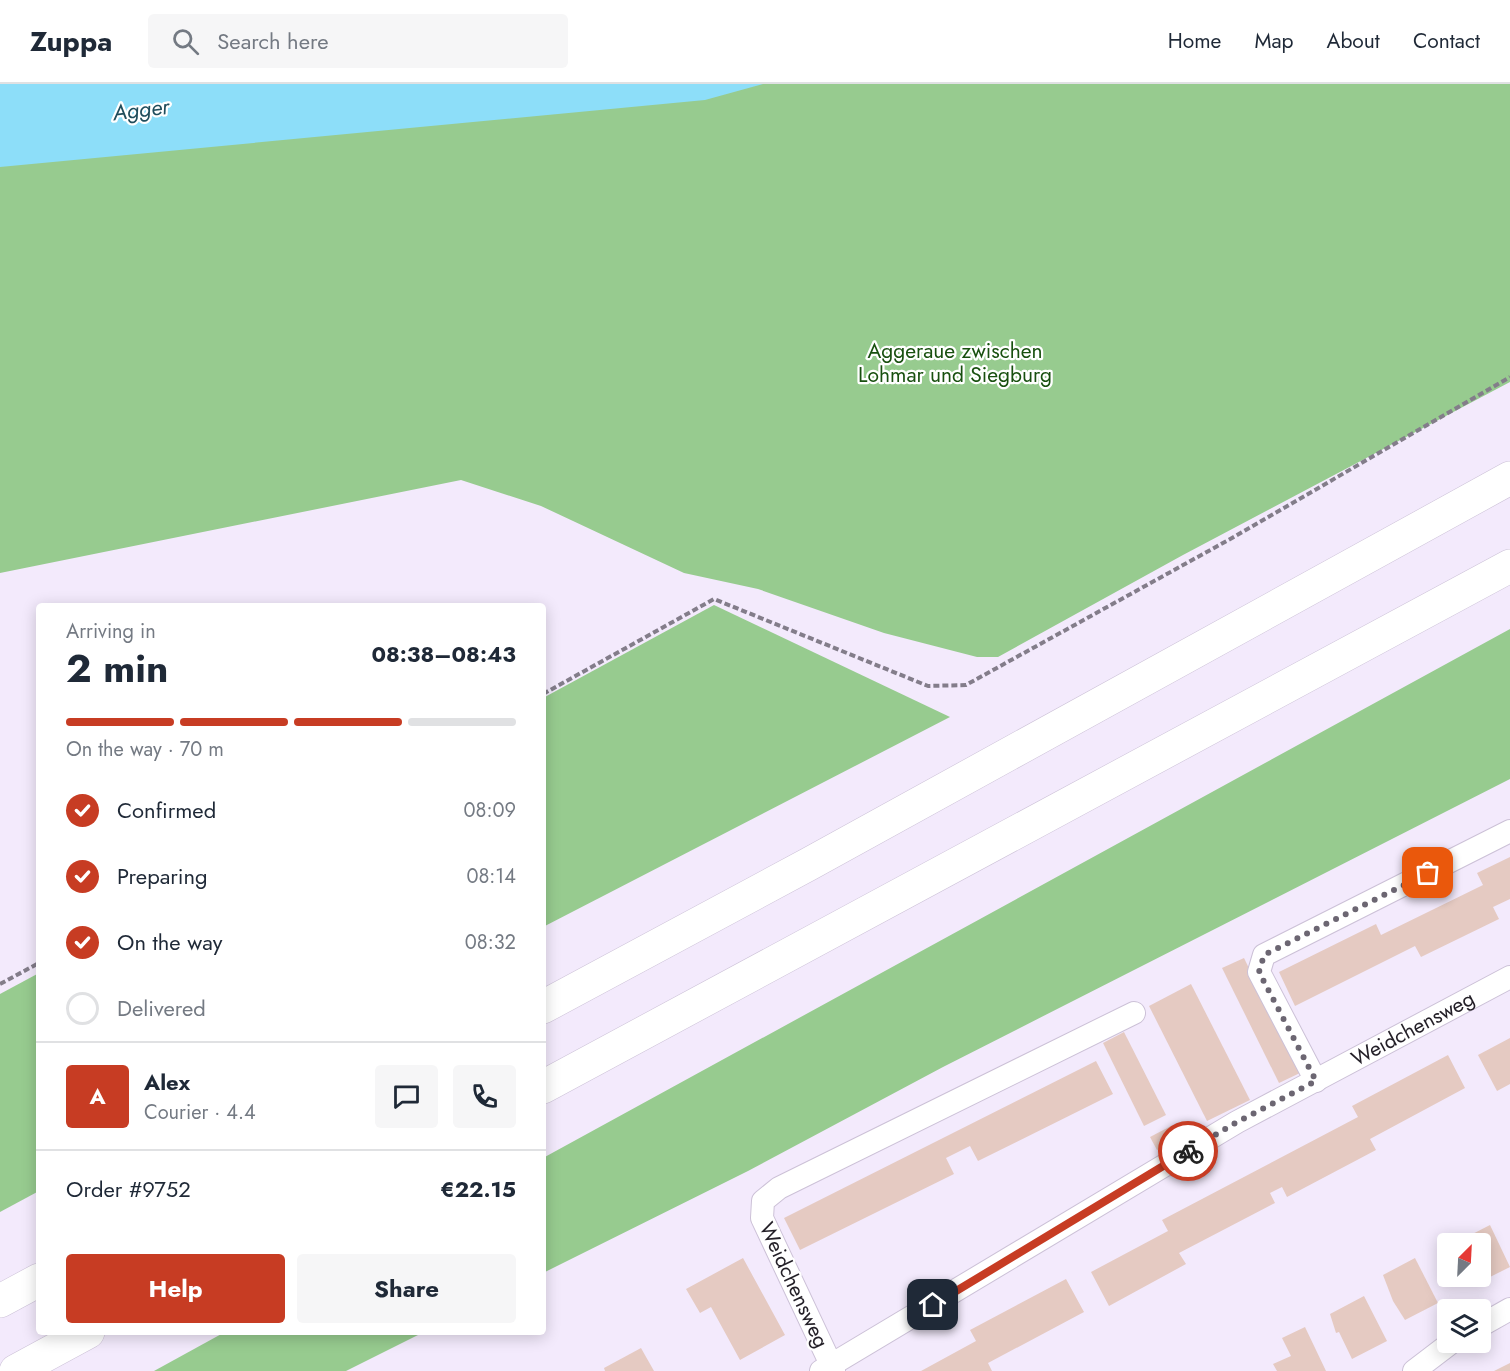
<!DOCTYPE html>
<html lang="en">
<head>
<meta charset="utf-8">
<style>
	body { margin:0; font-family:Jost,sans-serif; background:#f6f6f7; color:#1f2937; height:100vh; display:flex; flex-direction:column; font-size:22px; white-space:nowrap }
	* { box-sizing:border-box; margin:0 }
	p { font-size:20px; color:#747a83 }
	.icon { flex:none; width:33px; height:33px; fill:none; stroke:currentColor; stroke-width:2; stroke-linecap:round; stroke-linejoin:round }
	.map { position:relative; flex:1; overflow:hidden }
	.side { position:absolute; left:36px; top:519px; width:510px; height:732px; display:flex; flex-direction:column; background:#fff; border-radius:6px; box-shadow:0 3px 15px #0003 }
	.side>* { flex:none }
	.needle { width:39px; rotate:24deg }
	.controls { position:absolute; left:1437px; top:1149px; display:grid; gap:12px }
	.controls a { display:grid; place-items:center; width:54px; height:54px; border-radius:6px; background:#fff; box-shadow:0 3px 15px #0003; font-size:30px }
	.pin { position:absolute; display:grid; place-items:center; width:51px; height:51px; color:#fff; margin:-26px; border-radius:12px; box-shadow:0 3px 9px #0006 }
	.courier { position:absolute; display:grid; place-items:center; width:60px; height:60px; margin:-30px; border:4px solid #c73c23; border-radius:50%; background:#fff; color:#222; box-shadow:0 2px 8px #0007 }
	.summary em { font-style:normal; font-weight:700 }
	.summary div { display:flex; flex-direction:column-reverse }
	.summary { display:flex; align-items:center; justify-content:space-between; height:102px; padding:0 30px }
	h1 { font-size:39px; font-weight:700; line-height:45px }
	.bar { display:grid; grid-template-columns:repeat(4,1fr); gap:9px 6px; align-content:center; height:72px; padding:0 30px }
	.bar i { height:8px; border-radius:4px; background:#e0e1e3 }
	.bar .active { background:#c73c23 }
	.bar p { grid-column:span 4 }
	.line { display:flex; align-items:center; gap:15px; padding:0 30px; border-top:2px solid #e0e1e3 }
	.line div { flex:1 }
	.round { display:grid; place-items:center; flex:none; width:63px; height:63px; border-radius:6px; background:#f6f6f7 }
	ol { padding:0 30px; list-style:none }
	li { display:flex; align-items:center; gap:18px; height:66px }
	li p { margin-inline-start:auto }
	li .icon { padding:6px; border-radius:50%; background:#c73c23; color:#fff; stroke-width:4 }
	li:last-child { color:#747a83 }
	li i { width:33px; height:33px; border:3px solid #e0e1e3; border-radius:50% }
	.action { display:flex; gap:12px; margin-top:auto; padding:12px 30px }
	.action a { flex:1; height:69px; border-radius:6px; background:#c73c23; color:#fff; font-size:24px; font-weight:700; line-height:69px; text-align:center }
	.action a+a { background:#f6f6f7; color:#1f2937 }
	header { display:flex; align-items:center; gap:36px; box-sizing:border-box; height:84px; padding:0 30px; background:#fff; border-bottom:2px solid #e0e1e3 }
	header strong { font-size:28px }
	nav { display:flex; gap:33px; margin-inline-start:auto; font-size:21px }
	.search { width:420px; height:54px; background:#f6f6f7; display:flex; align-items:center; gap:15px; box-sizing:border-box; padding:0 21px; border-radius:6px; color:#747a83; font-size:22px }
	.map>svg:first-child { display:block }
	.green { fill:#97cb8f }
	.water { fill:#8ddef9 }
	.building { fill:#e5cac2 }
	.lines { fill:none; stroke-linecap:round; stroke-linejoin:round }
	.minor-casing { stroke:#ccc1d7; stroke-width:24 }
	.motorway-casing { stroke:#ccc1d7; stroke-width:34 }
	.path { stroke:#837d8a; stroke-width:4; stroke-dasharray:6 3; stroke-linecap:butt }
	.minor { stroke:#fff; stroke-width:22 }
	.motorway { stroke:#fff; stroke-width:33 }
	.done { stroke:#6c6672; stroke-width:6; stroke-dasharray:0 10.8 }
	.route { stroke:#c73c23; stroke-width:8 }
	.labels { text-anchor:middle; stroke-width:4.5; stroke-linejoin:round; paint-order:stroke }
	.park-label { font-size:21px; fill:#18500f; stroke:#fff }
	.street-label { font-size:21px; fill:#231f27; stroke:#fff }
	.water-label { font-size:22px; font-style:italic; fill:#1f4d5c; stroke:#fff }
</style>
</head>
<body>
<header>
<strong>Zuppa</strong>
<div class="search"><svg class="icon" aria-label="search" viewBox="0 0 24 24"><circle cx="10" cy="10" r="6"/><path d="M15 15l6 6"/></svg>Search here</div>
<nav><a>Home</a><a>Map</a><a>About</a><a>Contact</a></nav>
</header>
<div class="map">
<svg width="1510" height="1287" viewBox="0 0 1510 1287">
	<rect width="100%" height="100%" fill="#f3eafc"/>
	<!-- green -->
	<g class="green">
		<path d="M0,0H1510V298L1183,471L998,573H977L884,549L758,505L684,489L541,422L461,396L0,489Z"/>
		<path d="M714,521L950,633L543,843V614Z"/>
		<path d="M1510,545V695L943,983L748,1087L543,1189V1074Z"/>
		<path d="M39,889V1107L0,1128V910Z"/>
		<path d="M225,1248H424L346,1287H154Z"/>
	</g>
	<!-- water -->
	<path class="water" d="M0,0H763L705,16L0,83Z"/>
	<!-- building -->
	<g class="building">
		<path d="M1510,773V815L1493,823L1499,835L1421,873L1415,862L1295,922L1279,888L1376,840L1381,851L1483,801L1477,789Z"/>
		<path d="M1244,874L1300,989L1279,999L1222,884Z"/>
		<path d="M1191,900L1250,1016L1207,1037L1149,922Z"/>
		<path d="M1124,948L1166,1031L1144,1042L1103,959Z"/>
		<path d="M1510,954V1000L1497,1007L1478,971Z"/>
		<path d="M1448,971L1465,1004L1370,1055L1376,1066L1287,1113L1282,1103L1270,1109L1275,1119L1179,1169L1186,1180L1109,1222L1091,1188L1168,1147L1162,1136L1358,1033L1352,1022Z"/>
		<path d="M1096,977L1113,1010L978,1077L970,1062L946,1074L954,1090L800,1166L784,1134Z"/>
		<path d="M1171,1042L1178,1055L1157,1066L1150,1053Z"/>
		<path d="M1490,1141L1510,1183L1474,1201L1470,1192H1480V1160H1453Z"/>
		<path d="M743,1174L785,1251L740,1276L711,1223L700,1229L686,1205Z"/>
		<path d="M1415,1174L1438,1219L1405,1236L1393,1217L1383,1191Z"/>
		<path d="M1066,1195L1084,1228L988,1279L992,1287H921L976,1257L970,1246Z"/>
		<path d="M1364,1212L1387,1257L1352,1275L1339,1248L1336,1249L1330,1230Z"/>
		<path d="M1305,1243L1326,1287H1277L1273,1280L1291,1272L1282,1254Z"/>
		<path d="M641,1264L654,1287H605L604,1284Z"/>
		<path d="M1510,1279V1287H1494Z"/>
	</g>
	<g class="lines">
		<!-- minor casing -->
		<g class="minor-casing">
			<g id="minor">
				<path d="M1316,997L1259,888L1264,871L1510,747"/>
				<path d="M1480,1242L1510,1225"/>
				<path id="s1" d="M821,1287L1237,1038L1510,893"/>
				<path d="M834,1287L762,1134L763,1117L779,1104L1134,929"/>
				<path d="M1414,1287L1452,1258"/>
			</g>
		</g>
		<!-- motorway casing -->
		<g class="motorway-casing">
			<g id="motorway">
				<path d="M543,923L809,780L1510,394"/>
				<path d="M543,1003L1510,482"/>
				<path d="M0,1217L39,1196"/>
				<path d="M16,1287L88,1248"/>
			</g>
		</g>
		<!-- path -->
		<g class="path">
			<path d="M543,610L714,515L928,602L966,601L1232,454L1510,293"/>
			<path d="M0,900L39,879"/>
		</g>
		<!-- minor -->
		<use href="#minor" class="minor"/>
		<!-- motorway -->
		<use href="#motorway" class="motorway"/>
	</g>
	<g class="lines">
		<!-- done -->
		<path class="done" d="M1188,1067L1237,1038L1316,997L1259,888L1264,871L1428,789"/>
		<!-- route -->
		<path class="route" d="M933,1221L1188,1067"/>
	</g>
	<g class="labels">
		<!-- park labels -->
		<g class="park-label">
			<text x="955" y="274">Aggeraue zwischen<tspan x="955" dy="24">Lohmar und Siegburg</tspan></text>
		</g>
		<!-- street labels -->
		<g class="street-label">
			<text dy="7" stroke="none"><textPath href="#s1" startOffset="684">Weidchensweg</textPath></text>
			<text transform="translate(794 1201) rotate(65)" y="7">Weidchensweg</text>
		</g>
		<!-- water labels -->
		<g class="water-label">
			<text transform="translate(141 25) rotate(-7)" y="8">Agger</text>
		</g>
	</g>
</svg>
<div class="controls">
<a><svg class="needle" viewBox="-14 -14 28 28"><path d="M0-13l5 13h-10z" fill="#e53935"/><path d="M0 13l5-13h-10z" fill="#747a83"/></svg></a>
<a><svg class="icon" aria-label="layers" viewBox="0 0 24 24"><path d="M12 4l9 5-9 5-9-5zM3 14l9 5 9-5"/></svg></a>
</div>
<div class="pin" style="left:1428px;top:789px;background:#ea580c"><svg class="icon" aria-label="bag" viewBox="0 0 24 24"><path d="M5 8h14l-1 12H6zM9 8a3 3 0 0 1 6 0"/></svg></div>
<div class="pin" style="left:933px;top:1221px;background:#1f2937"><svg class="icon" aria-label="home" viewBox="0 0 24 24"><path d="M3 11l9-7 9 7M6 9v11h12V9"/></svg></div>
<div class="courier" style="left:1188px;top:1067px"><svg class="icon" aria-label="bike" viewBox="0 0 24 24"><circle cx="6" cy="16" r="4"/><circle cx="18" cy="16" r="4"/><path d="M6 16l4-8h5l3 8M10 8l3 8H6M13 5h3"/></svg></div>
<section class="side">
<div class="summary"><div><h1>2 min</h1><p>Arriving in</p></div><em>08:38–08:43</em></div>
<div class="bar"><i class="active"></i><i class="active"></i><i class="active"></i><i></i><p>On the way · 70 m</p></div>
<ol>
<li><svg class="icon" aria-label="check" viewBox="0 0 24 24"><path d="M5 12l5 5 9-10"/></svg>Confirmed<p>08:09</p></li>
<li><svg class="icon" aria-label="check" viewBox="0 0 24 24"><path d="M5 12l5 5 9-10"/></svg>Preparing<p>08:14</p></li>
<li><svg class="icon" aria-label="check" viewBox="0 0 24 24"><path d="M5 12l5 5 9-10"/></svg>On the way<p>08:32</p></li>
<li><i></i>Delivered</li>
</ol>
<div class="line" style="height:108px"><b class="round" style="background:#c73c23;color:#fff">A</b><div><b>Alex</b><p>Courier · 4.4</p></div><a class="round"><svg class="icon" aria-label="chat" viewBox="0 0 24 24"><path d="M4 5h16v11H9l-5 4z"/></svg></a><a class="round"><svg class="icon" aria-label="phone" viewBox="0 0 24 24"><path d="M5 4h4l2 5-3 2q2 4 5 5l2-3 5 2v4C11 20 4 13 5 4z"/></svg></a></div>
<div class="line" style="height:78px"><div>Order #9752</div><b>€22.15</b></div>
<div class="action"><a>Help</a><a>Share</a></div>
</section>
</div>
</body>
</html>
